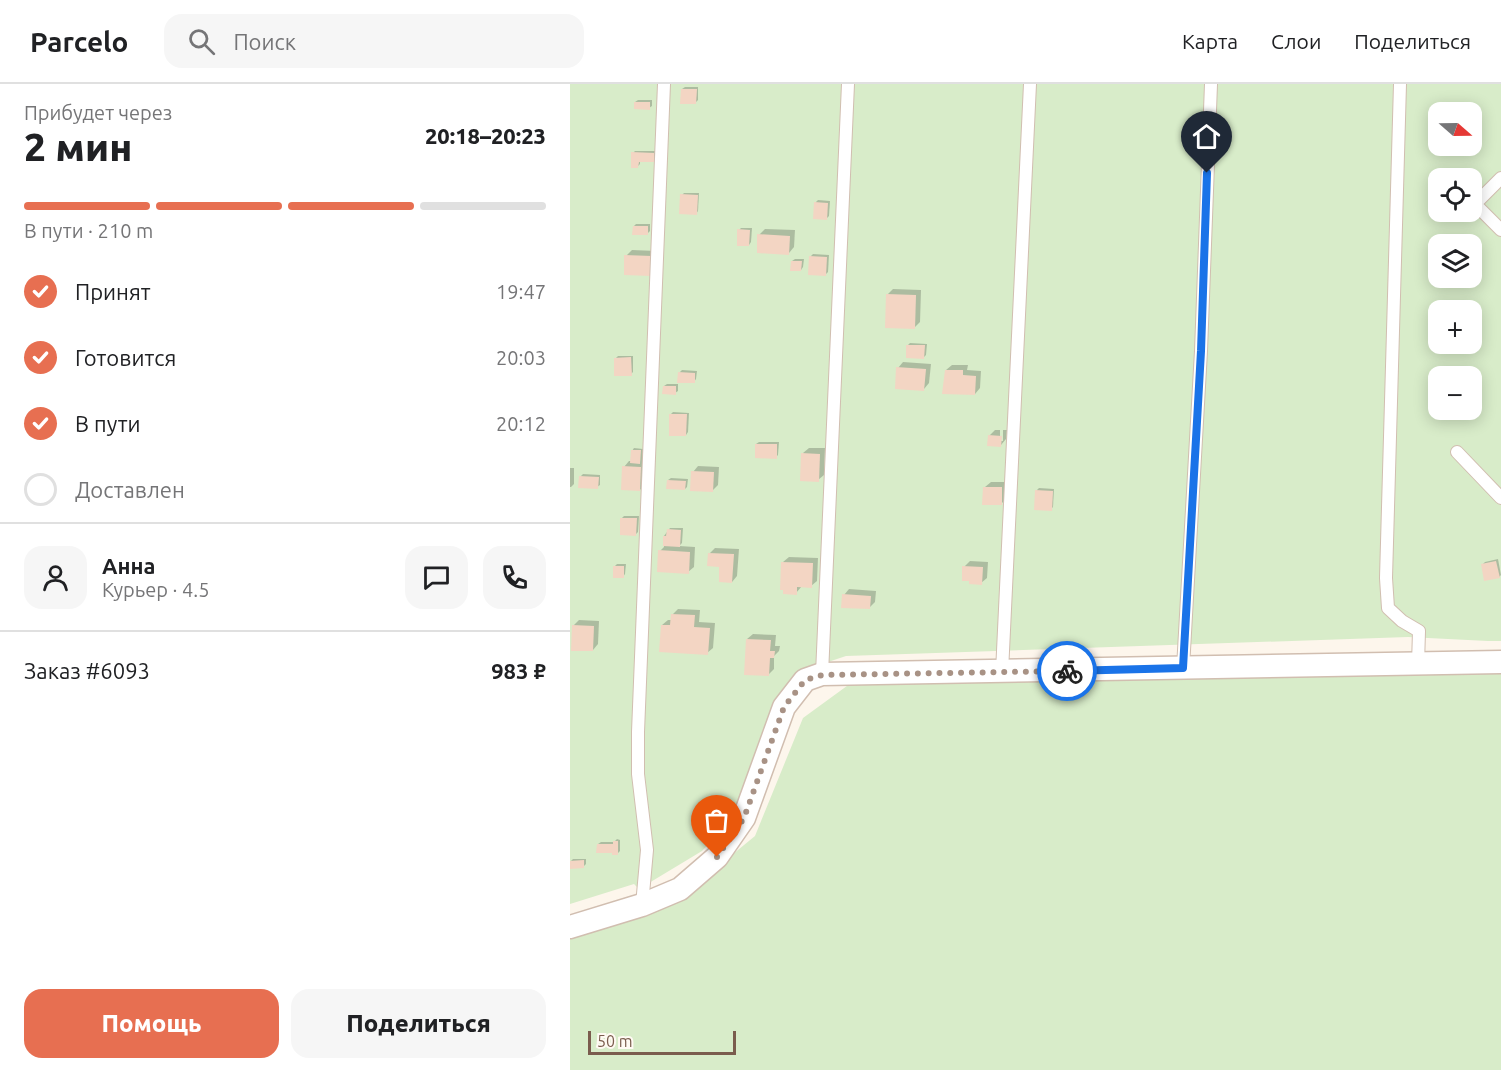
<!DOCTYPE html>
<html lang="ru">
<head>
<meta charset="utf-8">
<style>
	body { margin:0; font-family:Ubuntu,sans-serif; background:#f6f6f6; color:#202124; height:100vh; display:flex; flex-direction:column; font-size:22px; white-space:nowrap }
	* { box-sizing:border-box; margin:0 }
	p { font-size:20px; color:#757577 }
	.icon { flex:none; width:33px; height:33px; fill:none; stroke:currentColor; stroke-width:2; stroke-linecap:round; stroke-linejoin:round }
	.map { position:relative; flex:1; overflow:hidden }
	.side { display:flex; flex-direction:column; background:#fff; width:570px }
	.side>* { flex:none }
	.needle { width:39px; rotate:110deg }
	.controls { position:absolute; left:858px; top:18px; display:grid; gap:12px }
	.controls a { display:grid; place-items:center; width:54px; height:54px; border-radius:12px; background:#fff; box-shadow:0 3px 15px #0003; font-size:30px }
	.scale { position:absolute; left:18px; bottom:15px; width:148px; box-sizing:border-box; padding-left:6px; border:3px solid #7a5c4d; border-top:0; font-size:16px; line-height:21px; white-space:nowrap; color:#7a5c4d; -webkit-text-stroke:4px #fffaf3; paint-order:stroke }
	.pin { position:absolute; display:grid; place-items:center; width:51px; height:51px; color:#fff; margin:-62px -26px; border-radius:50% 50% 50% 0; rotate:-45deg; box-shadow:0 0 6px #0007 }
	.pin .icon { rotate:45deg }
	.courier { position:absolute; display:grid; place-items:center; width:60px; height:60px; margin:-30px; border:4px solid #1a73e8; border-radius:50%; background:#fff; color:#222; box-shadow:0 2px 8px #0007 }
	.overview em { font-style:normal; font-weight:800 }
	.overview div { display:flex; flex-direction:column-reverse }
	.overview { display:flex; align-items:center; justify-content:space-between; height:102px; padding:0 24px }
	h1 { font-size:39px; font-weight:800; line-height:45px }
	.bar { display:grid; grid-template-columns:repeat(4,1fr); gap:9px 6px; align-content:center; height:72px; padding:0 24px }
	.bar i { height:8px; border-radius:4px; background:#e0e0e0 }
	.bar .current { background:#e76f51 }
	.bar p { grid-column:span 4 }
	.line { display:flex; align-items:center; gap:15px; padding:0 24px; border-top:2px solid #e0e0e0 }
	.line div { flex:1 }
	.round { display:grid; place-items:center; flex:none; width:63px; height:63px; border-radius:18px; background:#f6f6f6 }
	ol { padding:0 24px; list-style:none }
	li { display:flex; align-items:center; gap:18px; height:66px }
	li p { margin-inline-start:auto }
	li .icon { padding:6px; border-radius:50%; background:#e76f51; color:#fff; stroke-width:4 }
	li:last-child { color:#757577 }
	li i { width:33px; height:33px; border:3px solid #e0e0e0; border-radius:50% }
	.cta { display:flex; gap:12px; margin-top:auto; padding:12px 24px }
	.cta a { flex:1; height:69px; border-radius:18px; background:#e76f51; color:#fff; font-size:24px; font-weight:800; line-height:69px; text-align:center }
	.cta a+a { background:#f6f6f6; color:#202124 }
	header { display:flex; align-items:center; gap:36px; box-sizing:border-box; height:84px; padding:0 30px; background:#fff; border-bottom:2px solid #e0e0e0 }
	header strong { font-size:28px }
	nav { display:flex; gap:33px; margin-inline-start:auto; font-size:21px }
	.search { width:420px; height:54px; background:#f6f6f6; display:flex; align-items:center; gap:15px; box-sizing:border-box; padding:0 21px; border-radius:18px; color:#757577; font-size:22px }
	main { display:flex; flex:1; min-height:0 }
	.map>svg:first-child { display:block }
	.green { fill:#d8ecc9; fill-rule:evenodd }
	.shadow { fill:#0003 }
	.building { fill:#f3d5c3 }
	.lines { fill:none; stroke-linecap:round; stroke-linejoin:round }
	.service-casing { stroke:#d1beb0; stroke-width:14 }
	.minor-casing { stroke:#d1beb0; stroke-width:25 }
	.service { stroke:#fff; stroke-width:12 }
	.minor { stroke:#fff; stroke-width:22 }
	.done { stroke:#a89285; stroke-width:6; stroke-dasharray:0 10.8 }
	.route { stroke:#1a73e8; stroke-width:8 }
</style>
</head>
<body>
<header>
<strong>Parcelo</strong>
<div class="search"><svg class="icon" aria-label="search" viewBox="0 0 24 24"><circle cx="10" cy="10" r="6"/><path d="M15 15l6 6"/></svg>Поиск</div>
<nav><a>Карта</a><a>Слои</a><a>Поделиться</a></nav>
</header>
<main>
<section class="side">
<div class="overview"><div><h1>2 мин</h1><p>Прибудет через</p></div><em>20:18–20:23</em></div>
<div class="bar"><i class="current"></i><i class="current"></i><i class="current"></i><i></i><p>В пути · 210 m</p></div>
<ol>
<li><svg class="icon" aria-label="check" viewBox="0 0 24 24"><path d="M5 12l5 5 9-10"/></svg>Принят<p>19:47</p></li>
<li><svg class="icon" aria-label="check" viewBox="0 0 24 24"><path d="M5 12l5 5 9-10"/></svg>Готовится<p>20:03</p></li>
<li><svg class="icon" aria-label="check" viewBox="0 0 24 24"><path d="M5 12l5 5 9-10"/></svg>В пути<p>20:12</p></li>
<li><i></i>Доставлен</li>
</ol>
<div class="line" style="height:108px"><a class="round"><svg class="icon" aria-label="person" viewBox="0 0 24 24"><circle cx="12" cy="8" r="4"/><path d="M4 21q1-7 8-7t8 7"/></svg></a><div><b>Анна</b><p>Курьер · 4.5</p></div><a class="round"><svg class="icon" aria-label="chat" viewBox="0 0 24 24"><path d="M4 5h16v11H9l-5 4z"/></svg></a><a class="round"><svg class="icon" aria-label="phone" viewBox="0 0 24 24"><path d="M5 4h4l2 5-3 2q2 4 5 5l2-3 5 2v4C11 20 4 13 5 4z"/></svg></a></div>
<div class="line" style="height:78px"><div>Заказ #6093</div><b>983 ₽</b></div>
<div class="cta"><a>Помощь</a><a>Поделиться</a></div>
</section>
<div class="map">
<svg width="931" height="986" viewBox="0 0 931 986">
	<rect width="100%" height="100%" fill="#fdf6ec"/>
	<!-- green -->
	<g class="green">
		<path d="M0,0H931V557H918L838,553L276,572L237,585L168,729L132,767L69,805L64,800L0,820ZM868,28H902V62H868ZM868,94H902V128H868ZM868,160H902V194H868ZM868,226H902V260H868ZM868,292H902V326H868Z"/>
		<path d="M931,583V986H0V850L107,816L185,752L233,634L281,599Z"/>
	</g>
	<!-- shadow -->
	<g class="shadow">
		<path d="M115,3H128V16L126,18L112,5Z"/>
		<path d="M68,16H82V22L79,24L65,18Z"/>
		<path d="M65,67H86V74L83,77H70V80L68,82L63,69Z"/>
		<path d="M114,109H129L128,127L126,130L112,111Z"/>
		<path d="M248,116L260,117L259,132L257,134L245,119Z"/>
		<path d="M66,140H80V147L77,150L64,142Z"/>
		<path d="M171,144H182L181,158L179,161L169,146Z"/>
		<path d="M195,145L225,146L224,163L219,169L189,151Z"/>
		<path d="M62,166L87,167V185L56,172Z"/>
		<path d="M243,170L259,171L258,188L256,190L240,173Z"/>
		<path d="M225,175H234L233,183L231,186L222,177Z"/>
		<path d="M323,205L351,206L350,238L344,244L317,211Z"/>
		<path d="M340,259L357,260L356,271L354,273L338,261Z"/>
		<path d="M48,272H63V288L61,290L46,274Z"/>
		<path d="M333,278L361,280L359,299L354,305L328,284Z"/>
		<path d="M382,281H398L397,286L411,287L410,304L405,310L376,286Z"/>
		<path d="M112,286L127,287L126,295L124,298L109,289Z"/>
		<path d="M97,300H108V307L105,309L94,302Z"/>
		<path d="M103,328L119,329L118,348L116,351L101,330Z"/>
		<path d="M425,346H430V357H433V346H437L436,355L431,361L419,352Z"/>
		<path d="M189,358H209L208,371L206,373L186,360Z"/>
		<path d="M64,364L73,365L72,378H76L75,400L70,406L54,383L59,377H62V367Z"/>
		<path d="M239,364H255L254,391L248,396L233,369Z"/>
		<path d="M128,382L149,383L148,401L142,407L123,388Z"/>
		<path d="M0,384H4V400L1,403H0Z"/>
		<path d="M13,390L30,391V401L27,403L10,393Z"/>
		<path d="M101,394L118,395L117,403L115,405L98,396Z"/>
		<path d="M421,398H437V414L431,420L415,403Z"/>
		<path d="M469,404L484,405L483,423L481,425L466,407Z"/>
		<path d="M54,432H69L68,448L66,450L52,434Z"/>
		<path d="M100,444H113L112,459L109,462L125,463L124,483L118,488L90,467L94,463V452Z"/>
		<path d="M145,464L169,465L167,492L162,498L151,481L139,470Z"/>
		<path d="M219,473L248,474L247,497L241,502H232L226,509L213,478Z"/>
		<path d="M928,475L931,491L929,493L913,480L915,478Z"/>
		<path d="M400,477L418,478L417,494L411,499L401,496L394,483Z"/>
		<path d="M47,480H56L55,490L53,493L45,482Z"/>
		<path d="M279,505L306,507L305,518L299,524L274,511Z"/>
		<path d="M108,525L130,526L129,538L145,539L143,564L137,569L92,541L98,536H102V531Z"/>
		<path d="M9,536L29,537L28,560L23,566L3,542Z"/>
		<path d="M183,550L206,551L205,562H210L209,567L204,572V585L198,591L177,555Z"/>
		<path d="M47,755L50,756V767L47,770L28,760L31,758H44Z"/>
		<path d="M3,775H16V780L13,783L1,777Z"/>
	</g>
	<!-- building -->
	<g class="building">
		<path d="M111,5H127L126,20H110Z"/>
		<path d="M64,18H80V26L64,25Z"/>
		<path d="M61,68L84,69V78H69L68,84H61Z"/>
		<path d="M110,110L128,111L127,131L109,130Z"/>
		<path d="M244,118L258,119L257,136L243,135Z"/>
		<path d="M63,142H78V151H62Z"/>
		<path d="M167,145L180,146L179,162H167Z"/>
		<path d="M187,150L220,152L219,171L187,169Z"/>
		<path d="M54,171L82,172L81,192L54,191Z"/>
		<path d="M239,172L257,173L256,192L238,191Z"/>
		<path d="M221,177H232L231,187H220Z"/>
		<path d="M316,210L346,211L345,245L315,244Z"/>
		<path d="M336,261H355L354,275L336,274Z"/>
		<path d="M61,273L62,292H44V274Z"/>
		<path d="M326,283L356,285L354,307L325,305Z"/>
		<path d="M375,286H393V291L406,292L405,311L372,310Z"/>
		<path d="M108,288L125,289V299H107Z"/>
		<path d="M93,302H106V311L92,310Z"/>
		<path d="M99,330H117L116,352H99Z"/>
		<path d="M418,351L432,352L431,363L417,362Z"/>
		<path d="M185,360H207V375L185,374Z"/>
		<path d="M61,366H71L70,380L60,379Z"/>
		<path d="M231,369L250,370L249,398L230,397Z"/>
		<path d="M52,382L71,383L70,407L51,406Z"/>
		<path d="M121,387L144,388L143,408L120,407Z"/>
		<path d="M9,392L29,393L28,405L8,404Z"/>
		<path d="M97,396L116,397L115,406L96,405Z"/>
		<path d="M413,403H432V421H412Z"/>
		<path d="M465,406L483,407L482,427L464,426Z"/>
		<path d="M50,434H67L66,452L50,451Z"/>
		<path d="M97,445L111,446L110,463L93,462V452H96Z"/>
		<path d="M88,466L120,468L119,490L87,488Z"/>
		<path d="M138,469L164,470L162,499L149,498V483L137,482Z"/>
		<path d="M926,477L930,494L914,497L911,480Z"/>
		<path d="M211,478L243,479L242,504L227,503V511L213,510V506H210Z"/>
		<rect x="43" y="482" width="11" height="12"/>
		<path d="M392,482L413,483L412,501L399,500V497H392Z"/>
		<path d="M272,510L301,512L300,525L271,524Z"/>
		<path d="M101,530L125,531L124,543L140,544L138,571L89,568L91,541H100Z"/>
		<path d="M2,541L24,542L23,567H1Z"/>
		<path d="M176,555L201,556L200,567H205L204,574H200L199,592L174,591Z"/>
		<path d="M43,757H48V771H42V769H26L27,760H43Z"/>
		<path d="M14,776V784L0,785V777Z"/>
	</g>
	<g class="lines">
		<!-- service casing -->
		<g class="service-casing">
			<g id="service">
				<path d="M830,0L816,494L818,524L832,537L849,547L848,580"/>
				<path d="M931,94L905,120L931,146"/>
				<path d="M887,368L931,414"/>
				<path d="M613,584L631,267L641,0"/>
				<path d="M432,588L460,0"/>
				<path d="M252,590L278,0"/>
				<path d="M72,821L77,766L68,690V648L94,0"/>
			</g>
		</g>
		<!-- minor casing -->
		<g class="minor-casing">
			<path id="minor" d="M0,843L72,821L110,805L147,773L174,734L214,623L235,596L252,590L931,578"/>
		</g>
		<!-- service -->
		<use href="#service" class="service"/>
		<!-- minor -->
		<use href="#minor" class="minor"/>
	</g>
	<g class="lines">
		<!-- done -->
		<path class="done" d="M147,773L174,734L214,623L235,596L252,591L497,587"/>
		<!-- route -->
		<path class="route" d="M497,587L613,584L631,267L637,89"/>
	</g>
</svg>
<div class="controls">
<a><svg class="needle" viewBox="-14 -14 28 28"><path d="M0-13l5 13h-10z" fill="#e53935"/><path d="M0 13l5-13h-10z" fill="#757577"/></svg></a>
<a><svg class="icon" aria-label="locate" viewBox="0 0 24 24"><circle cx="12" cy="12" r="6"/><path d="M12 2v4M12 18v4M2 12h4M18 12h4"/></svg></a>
<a><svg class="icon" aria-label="layers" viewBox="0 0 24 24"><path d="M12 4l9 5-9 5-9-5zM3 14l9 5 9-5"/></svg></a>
<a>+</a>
<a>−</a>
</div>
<div class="scale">50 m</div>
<div class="pin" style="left:147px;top:773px;background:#ea580c"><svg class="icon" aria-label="bag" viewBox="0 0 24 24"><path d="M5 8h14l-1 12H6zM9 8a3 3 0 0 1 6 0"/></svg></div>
<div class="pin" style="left:637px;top:89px;background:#1f2937"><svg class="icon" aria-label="home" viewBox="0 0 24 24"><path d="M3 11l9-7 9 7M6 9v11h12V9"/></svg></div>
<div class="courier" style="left:497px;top:587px"><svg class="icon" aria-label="bike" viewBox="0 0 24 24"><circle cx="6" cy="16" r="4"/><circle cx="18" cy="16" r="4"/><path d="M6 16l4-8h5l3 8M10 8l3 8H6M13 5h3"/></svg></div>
</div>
</main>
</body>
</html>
